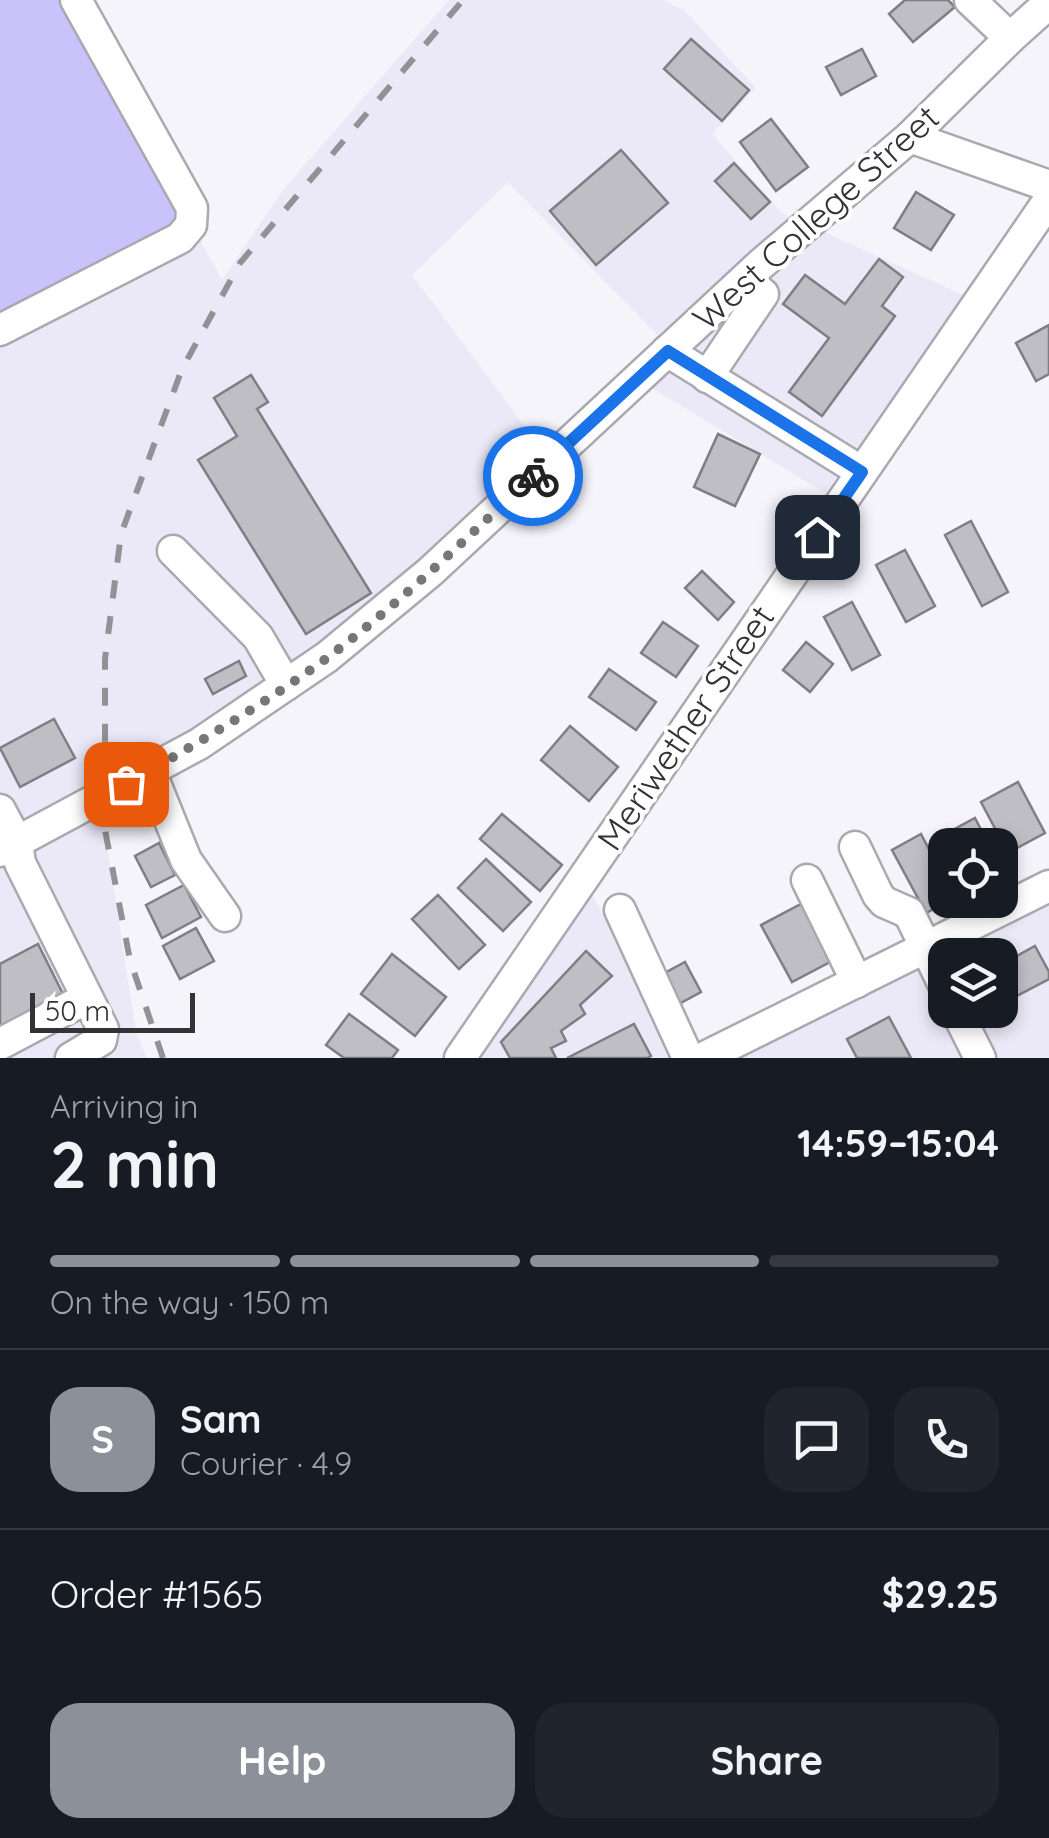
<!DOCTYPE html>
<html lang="en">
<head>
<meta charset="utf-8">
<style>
	body { margin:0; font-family:Quicksand,sans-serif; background:#20242c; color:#f1f3f6; height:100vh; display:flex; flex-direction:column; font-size:38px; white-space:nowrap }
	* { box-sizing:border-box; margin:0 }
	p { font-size:32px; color:#9ea1a6 }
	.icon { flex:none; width:55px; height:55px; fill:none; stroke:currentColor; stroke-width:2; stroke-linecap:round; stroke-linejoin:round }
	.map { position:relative; height:1058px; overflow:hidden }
	.panel { display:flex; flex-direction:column; background:#171b24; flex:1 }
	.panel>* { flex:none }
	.controls { position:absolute; left:928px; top:828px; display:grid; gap:20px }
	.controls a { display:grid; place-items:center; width:90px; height:90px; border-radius:20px; background:#171b24; box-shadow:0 5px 15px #0003; font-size:50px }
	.scale { position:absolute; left:30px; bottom:25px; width:165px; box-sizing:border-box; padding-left:10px; border:5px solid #333335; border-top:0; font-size:28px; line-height:35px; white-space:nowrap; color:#333335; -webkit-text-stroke:8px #fff; paint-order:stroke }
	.pin { position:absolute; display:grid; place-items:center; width:85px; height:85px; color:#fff; margin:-42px; border-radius:20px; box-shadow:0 5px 15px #0006 }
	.courier { position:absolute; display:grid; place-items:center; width:100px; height:100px; margin:-50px; border:8px solid #1a73e8; border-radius:50%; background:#fff; color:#222; box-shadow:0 2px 12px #0007 }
	.summary em { font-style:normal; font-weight:700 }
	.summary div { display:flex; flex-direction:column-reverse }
	.summary { display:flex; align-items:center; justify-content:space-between; height:170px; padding:0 50px }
	h1 { font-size:65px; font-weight:700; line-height:75px }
	.bar { display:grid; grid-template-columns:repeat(4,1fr); gap:15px 10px; align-content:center; height:120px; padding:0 50px }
	.bar i { height:12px; border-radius:8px; background:#363941 }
	.bar .selected { background:#8c9099 }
	.bar p { grid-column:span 4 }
	.line { display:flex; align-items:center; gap:25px; padding:0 50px; border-top:2px solid #363941 }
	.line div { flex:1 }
	.round { display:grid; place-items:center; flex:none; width:105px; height:105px; border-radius:30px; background:#20242c }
	.button { display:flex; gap:20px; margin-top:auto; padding:20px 50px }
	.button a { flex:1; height:115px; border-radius:30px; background:#8c9099; color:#fff; font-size:40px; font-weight:700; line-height:115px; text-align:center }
	.button a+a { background:#20242c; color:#f1f3f6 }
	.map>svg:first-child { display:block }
	.built { fill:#ebe9f7; fill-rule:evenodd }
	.green { fill:#cac2fa }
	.building { fill:#bfbec5; stroke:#7e7e84; stroke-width:2.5 }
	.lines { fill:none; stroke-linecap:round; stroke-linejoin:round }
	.minor-casing { stroke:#a9a9af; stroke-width:35 }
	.minor { stroke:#fff; stroke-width:30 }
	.rail { stroke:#929296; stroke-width:6; stroke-dasharray:18 18; stroke-linecap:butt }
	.done { stroke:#77777a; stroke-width:10; stroke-dasharray:0 18 }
	.route { stroke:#1a73e8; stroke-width:12 }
	.labels { text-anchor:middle; stroke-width:8; stroke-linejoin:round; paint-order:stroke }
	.street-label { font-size:35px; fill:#333335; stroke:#fff }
</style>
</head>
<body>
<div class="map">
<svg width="1049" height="1058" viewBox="0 0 1049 1058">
	<rect width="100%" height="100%" fill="#f5f4fb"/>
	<!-- built -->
	<g class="built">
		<path d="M449,0H663L685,11L756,88L712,134L782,213L968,297L825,493L624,371L660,338L508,182L412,275L544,452L328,644L100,800L136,1032L147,1058H0V328L192,226L222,280L283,190Z"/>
		<path d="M1049,888V1058H703ZM945,955H1000V1010H945Z"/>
		<path d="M589,889L683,1058H457Z"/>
	</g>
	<!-- green -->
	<path class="green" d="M0,0H69L192,226L0,328Z"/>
	<!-- building -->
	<g class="building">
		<path d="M905,0H948L955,7L913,42L889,14Z"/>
		<path d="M691,39L749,90L722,121L664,69Z"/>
		<path d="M862,49L876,76L841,95L826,67Z"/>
		<path d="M771,119L808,167L776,191L740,142Z"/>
		<path d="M621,150L668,203L596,265L550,211Z"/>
		<path d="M734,163L770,202L751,219L715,181Z"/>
		<path d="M916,192L954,215L931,250L894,228Z"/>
		<path d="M879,259L903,277L882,306L895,316L822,416L789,392L829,338L783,304L805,275L845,304Z"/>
		<path d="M1049,325V374L1036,381L1016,343Z"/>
		<path d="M251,375L268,402L257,409L371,593L306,634L198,460L237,436L214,398Z"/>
		<path d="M718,434L760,454L735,506L694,487Z"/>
		<path d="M971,521L1008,592L982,606L945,535Z"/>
		<path d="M905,550L935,606L906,622L876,565Z"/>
		<path d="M702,571L734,602L718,620L685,588Z"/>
		<path d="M852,602L880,655L852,670L824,617Z"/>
		<path d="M663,622L698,646L676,677L641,653Z"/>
		<path d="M806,642L833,664L810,692L783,670Z"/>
		<path d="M239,661L246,676L213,694L205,679Z"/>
		<path d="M609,669L656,702L636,730L589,697Z"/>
		<path d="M54,719L75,758L20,787L0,748Z"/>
		<path d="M570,726L618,767L589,801L541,760Z"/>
		<path d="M1018,782L1045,833L1008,853L981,802Z"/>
		<path d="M502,814L562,865L540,891L480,839Z"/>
		<path d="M975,818L989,845H945V857L936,839Z"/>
		<path d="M921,834L945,880V900H951L926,913L892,850Z"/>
		<path d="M159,843L175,875L151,887L135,856Z"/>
		<path d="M486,859L531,902L503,931L458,888Z"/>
		<path d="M184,885L201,917L162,938L146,905Z"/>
		<path d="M438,895L485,945L459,969L412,919Z"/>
		<path d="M801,904L832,961L792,982L761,925Z"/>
		<path d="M196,928L214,961L180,979L163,946Z"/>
		<path d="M38,944L65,998L0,1031V964Z"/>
		<path d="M1035,946L1049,972V979L1011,999L1000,978V965Z"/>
		<path d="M586,951L612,976L580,1005L585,1014L561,1031L566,1041L551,1048L556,1058H510L501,1042Z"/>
		<path d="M392,954L446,997L415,1036L361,994Z"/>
		<path d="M685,962L701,992L677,1005L661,975Z"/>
		<path d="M349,1014L398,1050L392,1058H344L326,1045Z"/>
		<path d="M889,1017L911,1058H857L847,1039Z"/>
		<path d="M634,1024L651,1056L647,1058H567Z"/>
	</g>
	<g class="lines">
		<!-- minor casing -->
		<g class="minor-casing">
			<g id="minor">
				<path d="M970,0L1010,38"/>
				<path d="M910,137L1049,186"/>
				<path d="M0,330L180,238L191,225L192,208L76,0"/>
				<path d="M667,351L862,472"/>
				<path d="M707,377L763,294L745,280"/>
				<path d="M173,551L258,637L286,685"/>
				<path d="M150,771L186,860L225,916"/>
				<path d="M0,810L17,842L20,863L103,1029L101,1040L71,1058"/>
				<path d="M855,847L878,895L884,902L909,913L945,987"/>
				<path d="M0,851L199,744L327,657L430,572L760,265L910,137L1010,38L1049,3"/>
				<path d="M807,880L857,982"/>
				<path d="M620,910L688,1058"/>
				<path d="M956,1010L980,1058"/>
				<path d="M0,1044L85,999"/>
				<path d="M460,1058L1049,200"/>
				<path d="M703,1058L1049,886"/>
			</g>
		</g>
		<!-- minor -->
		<use href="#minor" class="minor"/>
		<!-- rail -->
		<path class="rail" d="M163,1058L130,960L105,830V659L121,534L182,369L240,263L463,0"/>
	</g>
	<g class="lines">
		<!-- done -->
		<path class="done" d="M126,784C195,745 263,705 327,658C400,603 467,538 533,476"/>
		<!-- route -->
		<path class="route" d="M533,476L668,351L862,472L817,537"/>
	</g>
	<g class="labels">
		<!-- street labels -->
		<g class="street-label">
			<text transform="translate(816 218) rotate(-42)" y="12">West College Street</text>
			<text transform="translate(686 728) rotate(-56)" y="12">Meriwether Street</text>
		</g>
	</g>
</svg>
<div class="controls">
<a><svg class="icon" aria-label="locate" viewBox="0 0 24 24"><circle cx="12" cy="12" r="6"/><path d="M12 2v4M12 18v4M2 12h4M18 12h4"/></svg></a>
<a><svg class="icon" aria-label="layers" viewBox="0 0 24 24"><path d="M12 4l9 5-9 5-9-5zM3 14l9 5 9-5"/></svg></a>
</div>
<div class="scale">50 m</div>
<div class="pin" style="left:126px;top:784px;background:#ea580c"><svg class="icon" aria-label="bag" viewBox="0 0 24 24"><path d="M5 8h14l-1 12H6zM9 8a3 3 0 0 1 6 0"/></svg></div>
<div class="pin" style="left:817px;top:537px;background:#1f2937"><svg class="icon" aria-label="home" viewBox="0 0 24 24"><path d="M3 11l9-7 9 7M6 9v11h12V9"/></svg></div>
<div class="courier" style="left:533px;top:476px"><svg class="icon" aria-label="bike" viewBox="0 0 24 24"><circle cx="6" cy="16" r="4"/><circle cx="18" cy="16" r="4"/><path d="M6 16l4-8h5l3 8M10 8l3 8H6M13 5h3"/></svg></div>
</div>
<section class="panel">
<div class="summary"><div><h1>2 min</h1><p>Arriving in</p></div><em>14:59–15:04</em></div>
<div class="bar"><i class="selected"></i><i class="selected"></i><i class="selected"></i><i></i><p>On the way · 150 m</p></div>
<div class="line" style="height:180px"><b class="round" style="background:#8c9099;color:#fff">S</b><div><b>Sam</b><p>Courier · 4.9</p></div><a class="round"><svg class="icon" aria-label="chat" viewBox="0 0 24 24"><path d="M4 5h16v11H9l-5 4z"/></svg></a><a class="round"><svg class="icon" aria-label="phone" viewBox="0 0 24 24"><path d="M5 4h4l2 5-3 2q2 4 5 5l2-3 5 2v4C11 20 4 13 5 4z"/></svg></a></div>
<div class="line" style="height:130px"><div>Order #1565</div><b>$29.25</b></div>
<div class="button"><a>Help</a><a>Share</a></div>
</section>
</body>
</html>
